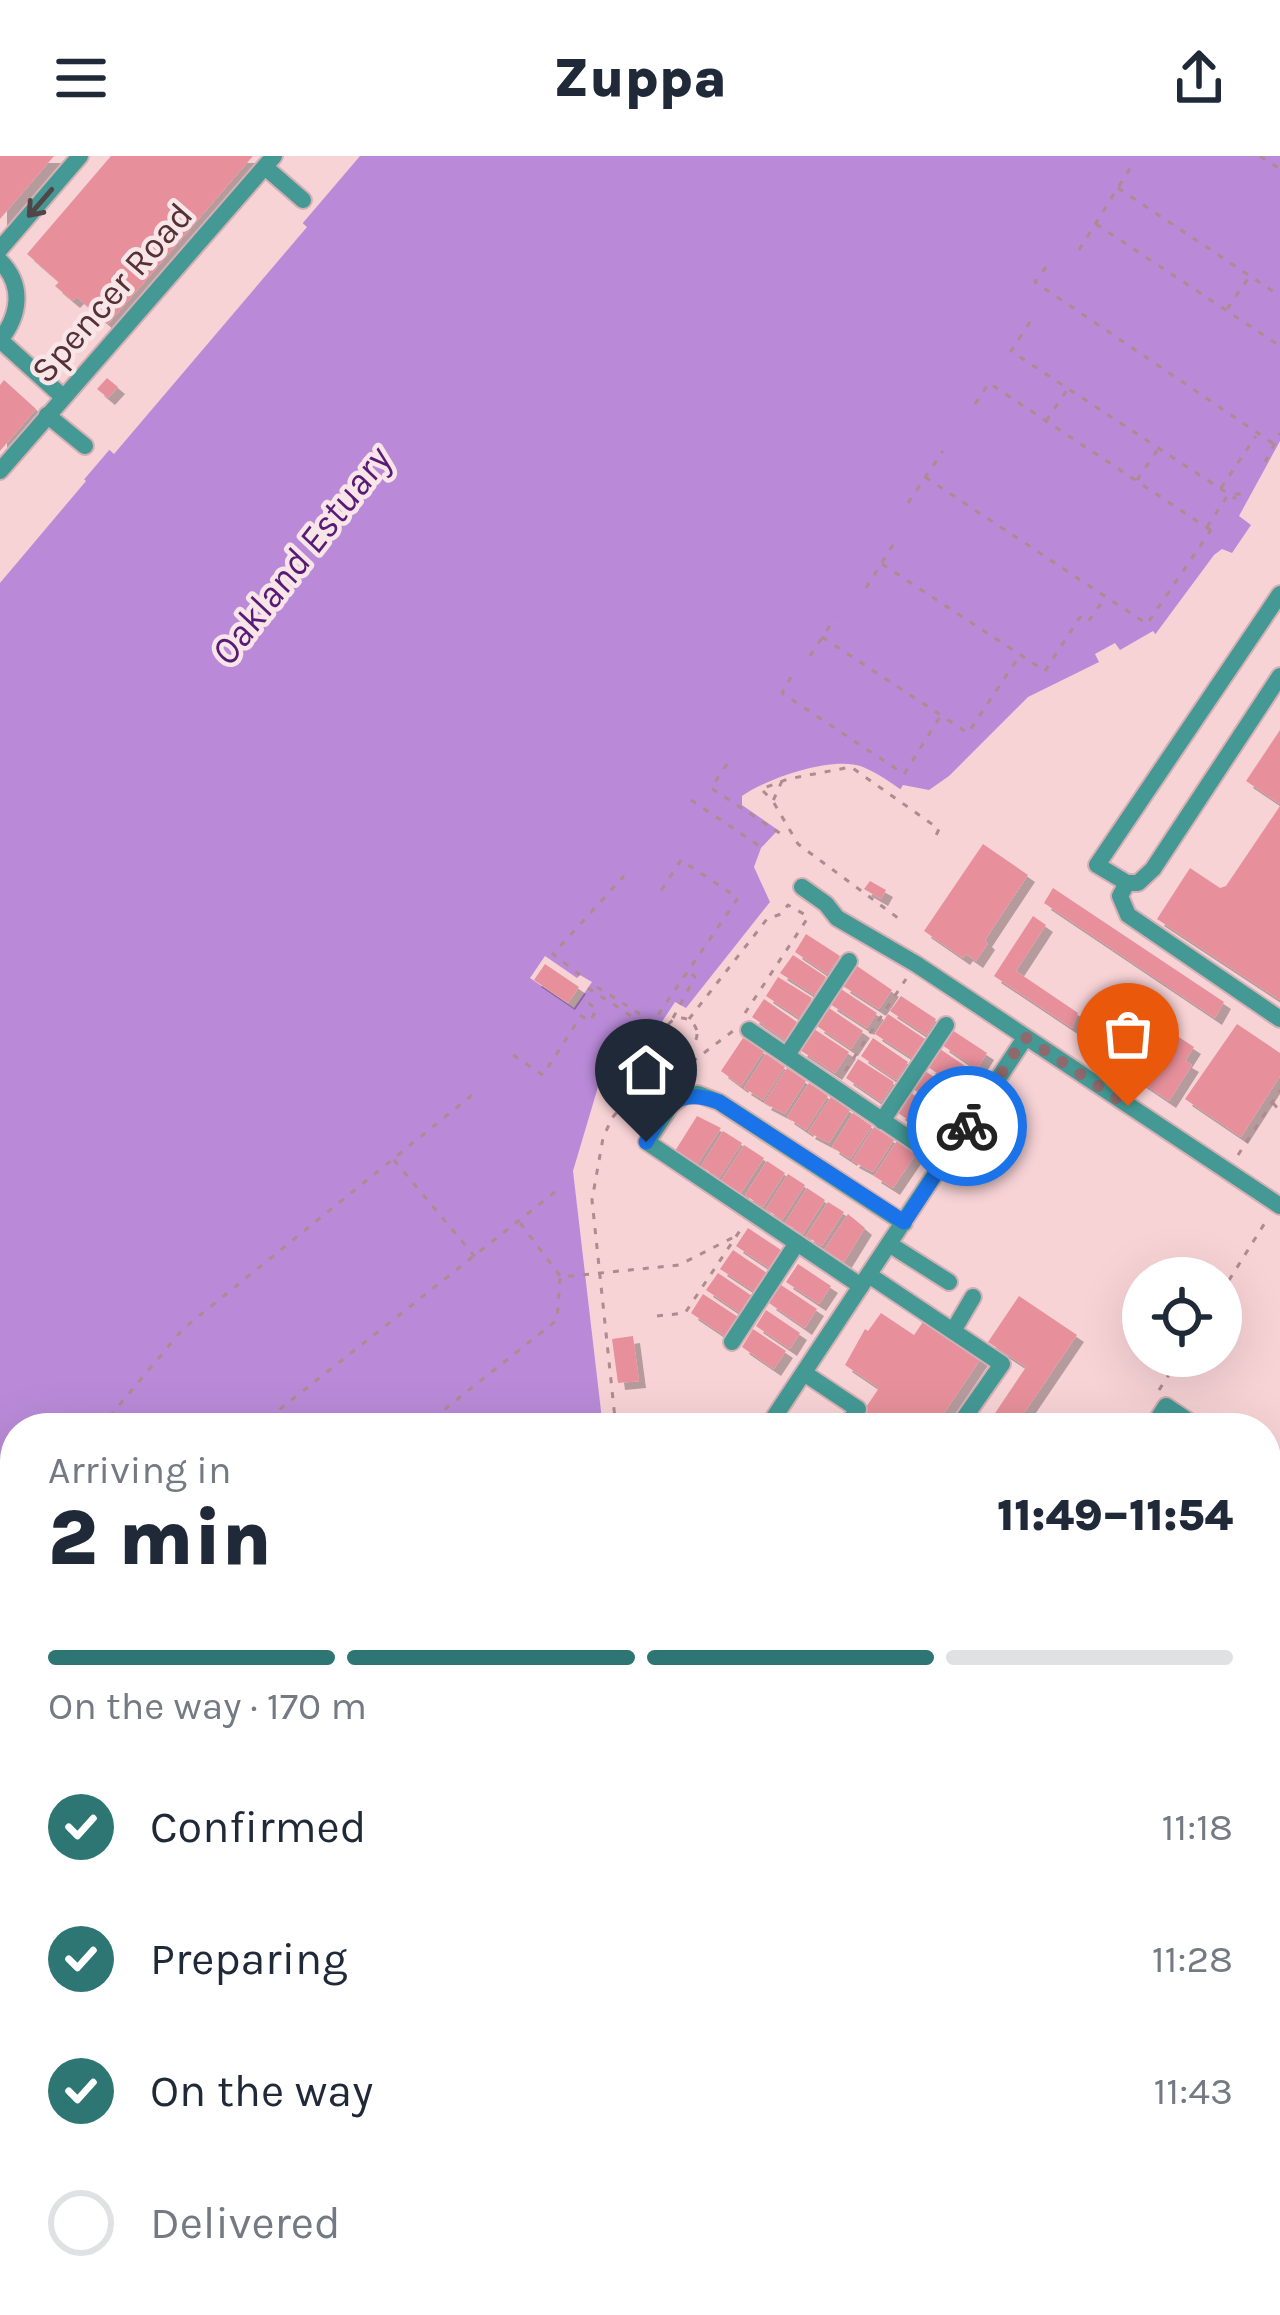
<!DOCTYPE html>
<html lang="en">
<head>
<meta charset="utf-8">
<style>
	body { margin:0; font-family:Karla,sans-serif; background:#f2f2f3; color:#1f2937; height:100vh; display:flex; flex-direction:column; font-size:45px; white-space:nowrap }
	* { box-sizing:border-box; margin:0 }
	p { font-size:39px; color:#747a83 }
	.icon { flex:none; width:66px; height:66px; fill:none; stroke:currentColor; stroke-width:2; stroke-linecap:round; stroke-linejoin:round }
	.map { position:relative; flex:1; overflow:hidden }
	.side { position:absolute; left:0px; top:1257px; width:1281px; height:903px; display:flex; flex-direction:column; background:#fff; border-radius:48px 48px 0 0; box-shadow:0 12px 48px #0002 }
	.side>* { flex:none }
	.fabs { position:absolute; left:1122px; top:1101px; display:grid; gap:24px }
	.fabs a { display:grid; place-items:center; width:120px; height:120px; border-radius:50%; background:#fff; box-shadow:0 12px 48px #0002; font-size:60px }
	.pin { position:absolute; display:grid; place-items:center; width:102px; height:102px; color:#fff; margin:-123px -51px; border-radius:50% 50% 50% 0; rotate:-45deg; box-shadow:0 0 12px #0007 }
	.pin .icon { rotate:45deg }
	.courier { position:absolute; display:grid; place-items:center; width:120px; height:120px; margin:-60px; border:9px solid #1a73e8; border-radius:50%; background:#fff; color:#222; box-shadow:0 3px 15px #0007 }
	.head em { font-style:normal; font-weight:800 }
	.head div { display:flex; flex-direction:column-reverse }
	.head { display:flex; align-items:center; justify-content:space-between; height:204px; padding:0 48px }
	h1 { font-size:78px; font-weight:800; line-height:90px }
	.bar { display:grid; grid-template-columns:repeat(4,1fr); gap:18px 12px; align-content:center; height:144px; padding:0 48px }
	.bar i { height:15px; border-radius:9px; background:#e0e1e3 }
	.bar .on { background:#2d7673 }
	.bar p { grid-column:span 4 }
	ol { padding:0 48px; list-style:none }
	li { display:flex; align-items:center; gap:36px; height:132px }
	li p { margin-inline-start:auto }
	li .icon { padding:12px; border-radius:50%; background:#2d7673; color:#fff; stroke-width:4 }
	li:last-child { color:#747a83 }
	li i { width:66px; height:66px; border:6px solid #e0e1e3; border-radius:50% }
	header { display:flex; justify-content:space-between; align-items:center; height:156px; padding:0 48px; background:#fff; font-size:54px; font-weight:800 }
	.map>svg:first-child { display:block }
	.water { fill:#ba8ad8 }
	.pier { fill:#f8d3d6 }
	.building { fill:#e7909b; filter:url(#shadow) }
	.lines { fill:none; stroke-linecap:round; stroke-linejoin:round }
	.minor-casing { stroke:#d4afb3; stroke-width:20 }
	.path { stroke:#af8a8e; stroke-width:3; stroke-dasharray:6 9; stroke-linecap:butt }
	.minor { stroke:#449995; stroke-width:16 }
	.oneway { stroke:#524548 }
	.done { stroke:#8e696d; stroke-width:12; stroke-dasharray:0 21.6 }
	.route { stroke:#1a73e8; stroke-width:15 }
	.labels { text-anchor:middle; stroke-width:9; stroke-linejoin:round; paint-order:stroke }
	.street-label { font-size:36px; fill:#553035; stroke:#f8e5e7 }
	.water-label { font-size:39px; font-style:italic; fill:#581a77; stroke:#f8e5e7 }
</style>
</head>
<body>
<header><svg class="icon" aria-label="menu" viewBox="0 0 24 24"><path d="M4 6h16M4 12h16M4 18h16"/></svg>Zuppa<svg class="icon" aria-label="share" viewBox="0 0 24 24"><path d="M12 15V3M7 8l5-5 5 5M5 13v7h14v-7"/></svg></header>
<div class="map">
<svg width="1280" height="2159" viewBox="0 0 1280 2159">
	<defs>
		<filter id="shadow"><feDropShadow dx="7" dy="7" stdDeviation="0" flood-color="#0004"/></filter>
	</defs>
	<rect width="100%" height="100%" fill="#f8d3d6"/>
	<!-- water -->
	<g class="water">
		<path d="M360,0H1280V285L1239,360L1251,369L1232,397L1222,393L1214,399L1154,480L1160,485L1068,532L921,647C903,636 883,619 863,611C833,599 768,622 742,640V649L778,674L761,692L754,711L770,746L686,852L675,846L644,893L616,901L598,931L573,1015L603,1272H15V1762L0,1752V422Z"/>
		<path d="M581,2145H676L663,2159H603Z"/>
	</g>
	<!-- pier -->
	<g class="pier">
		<path d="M298,63L307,71L114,298L104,289Z"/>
		<path d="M78,318L86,325L0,427V412Z"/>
		<path d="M1153,475L1164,490L1071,537L938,645L920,653L897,639L903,629L929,634L949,620L1028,541L1099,506L1095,498L1115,487L1120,494Z"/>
		<path d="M545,800L577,822L580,819L592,826L574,852L530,822Z"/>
	</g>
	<!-- building -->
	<g class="building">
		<path d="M0,0H54L0,63Z"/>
		<path d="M111,0H253L108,168L77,141L73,145L55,130L59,126L27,98Z"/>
		<path d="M107,222L118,231L108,242L97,233Z"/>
		<path d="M4,224L36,253L0,295V229Z"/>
		<path d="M1280,574V648L1246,625Z"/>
		<path d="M1280,650V844L1157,763L1190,712L1220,732L1226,730Z"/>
		<path d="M983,688L1028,719L985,784L988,787L976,805L966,798L963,802L924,775Z"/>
		<path d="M870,725L886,734L881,743L864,733Z"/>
		<path d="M1053,732L1224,846L1215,862L1044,747Z"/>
		<path d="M1033,760L1046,769L1016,815L1078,857L1072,872L994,820Z"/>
		<path d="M806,778L840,800L827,818L795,796Z"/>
		<path d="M793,799L826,821L814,839L780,817Z"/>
		<path d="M545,808L579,831L568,847L534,824Z"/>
		<path d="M857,810L892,834L879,853L843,830Z"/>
		<path d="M778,821L812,842L799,862L766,840Z"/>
		<path d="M841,833L877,857L867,872L830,848Z"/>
		<path d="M901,840L936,863L926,879L890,855Z"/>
		<path d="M1116,840L1194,891L1185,905L1192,909L1169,945L1085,888Z"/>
		<path d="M764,843L797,866L785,884L752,861Z"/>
		<path d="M829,852L863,875L851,893L817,870Z"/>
		<path d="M888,858L925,883L912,902L875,878Z"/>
		<path d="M1237,868L1280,897V920L1241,981L1185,943Z"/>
		<path d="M814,873L849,896L835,917L800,894Z"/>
		<path d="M952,874L987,897L977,913L942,889Z"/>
		<path d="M743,882L764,895L741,930L721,915Z"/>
		<path d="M873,882L908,906L896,924L861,900Z"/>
		<path d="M940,893L974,916L962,934L928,911Z"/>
		<path d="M766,898L785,911L763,944L744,932Z"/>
		<path d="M858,903L894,926L881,946L846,922Z"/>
		<path d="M787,912L806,925L785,958L764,947Z"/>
		<path d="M925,915L960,938L948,956L913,933Z"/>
		<path d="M809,927L828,940L806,974L787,961Z"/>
		<path d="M911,937L945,959L930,978L898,957Z"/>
		<path d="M831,941L850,954L829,987L808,976Z"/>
		<path d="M853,957L872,970L850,1003L832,991Z"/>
		<path d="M697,960L721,972L697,1009L675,995Z"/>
		<path d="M874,971L894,984L873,1016L852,1005Z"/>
		<path d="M723,975L742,987L719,1022L701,1010Z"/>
		<path d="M897,985L916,998L893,1032L874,1020Z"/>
		<path d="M744,989L764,1002L741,1037L721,1025Z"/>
		<path d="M767,1005L785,1017L763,1051L745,1039Z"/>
		<path d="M788,1018L805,1029L782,1064L766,1053Z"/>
		<path d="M807,1032L825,1044L803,1078L785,1067Z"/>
		<path d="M828,1046L844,1056L822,1090L806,1080Z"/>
		<path d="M848,1058L865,1072L844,1106L824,1094Z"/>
		<path d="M748,1072L781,1094L769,1112L736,1090Z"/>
		<path d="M733,1094L767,1117L755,1136L720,1113Z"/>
		<path d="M798,1108L831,1130L819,1148L786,1126Z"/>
		<path d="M718,1117L752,1140L740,1157L706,1134Z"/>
		<path d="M781,1129L817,1153L805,1172L769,1147Z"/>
		<path d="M703,1138L738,1161L725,1180L691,1157Z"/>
		<path d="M1019,1140L1077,1179L1014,1272H985L1026,1211L988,1186Z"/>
		<path d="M766,1154L800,1177L790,1193L756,1170Z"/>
		<path d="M881,1157L914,1179L925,1163L982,1201L934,1272H852L879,1232L845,1209L865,1173L868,1175Z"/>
		<path d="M753,1173L786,1195L774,1213L742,1191Z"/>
		<path d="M633,1180L639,1225L618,1227L612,1183Z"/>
		<path d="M1275,1401L1280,1404V1427L1267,1418Z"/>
		<path d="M1266,1424L1280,1433L1277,1469L1266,1462Z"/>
		<path d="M1272,1504L1280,1509V1549L1266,1538L1271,1523L1266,1513Z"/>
		<path d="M1280,1606V1657L1266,1648V1627Z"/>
		<path d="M1280,1678V1701L1271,1695L1266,1702V1688L1271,1691Z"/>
		<path d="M1266,1808L1280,1817L1266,1838Z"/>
		<path d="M1280,1825V1880L1266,1869V1848Z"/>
		<path d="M1266,1884L1280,1894V1922L1266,1941V1911L1270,1905L1266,1902Z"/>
		<path d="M784,2145H807L818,2153L815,2159L805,2153L801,2159H775Z"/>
		<path d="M997,2145H1013L1002,2159H991L988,2157Z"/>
		<path d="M1023,2145H1050L1040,2159H1014Z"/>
		<path d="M1095,2145H1122L1113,2159L1092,2149Z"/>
		<path d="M1158,2145H1175L1171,2153L1180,2159H1149Z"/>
	</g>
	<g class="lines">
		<!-- minor casing -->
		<g class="minor-casing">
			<g id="minor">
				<path d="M265,11L303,44"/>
				<path d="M0,93L80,0"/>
				<path d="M0,105C24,129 20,159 0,184"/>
				<path d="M0,184L63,241"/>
				<path d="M47,259L85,290"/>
				<path d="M0,315L274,0"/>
				<path d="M1280,438L1097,709L1127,727H1138L1153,713L1280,520"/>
				<path d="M1127,727L1120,740L1128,759L1280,863"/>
				<path d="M802,731L826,748L837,762L916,808L1280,1050"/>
				<path d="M749,874L944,1006"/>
				<path d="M787,899L849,805"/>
				<path d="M882,965L946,869"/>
				<path d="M889,1088L949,1126"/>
				<path d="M869,1119L1002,1208L957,1272"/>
				<path d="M861,1130L647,986L671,949L685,939L698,938L719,946L904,1067"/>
				<path d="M953,1175L973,1141"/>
				<path d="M732,1186L797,1087"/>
				<path d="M804,1217L858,1253L845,1272"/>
				<path d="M767,1272L1025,882"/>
				<path d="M1152,1272L1166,1250L1199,1272"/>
				<path d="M1266,1317L1280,1326"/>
				<path d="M1266,1383L1280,1362"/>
				<path d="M1266,1569L1280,1579"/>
				<path d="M1266,1771L1280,1780"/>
				<path d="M1266,1974L1280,1983"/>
				<path d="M1266,2096L1280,2075"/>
				<path d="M1218,2145L1239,2159"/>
				<path d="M880,2149L920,2159"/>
				<path d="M1134,2159L1144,2145"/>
			</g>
		</g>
		<!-- path -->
		<g class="path">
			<path d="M1260,0L1280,13"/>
			<path d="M1118,32L1280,140"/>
			<path d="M1096,68L1280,190"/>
			<path d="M1079,94L1134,6"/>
			<path d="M1046,111L1035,126L1274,288"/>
			<path d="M1227,153L1249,121"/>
			<path d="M1030,166L1011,195L1236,343"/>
			<path d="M975,248L989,227L1218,379"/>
			<path d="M1046,265L1067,234"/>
			<path d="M1265,306L1280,277"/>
			<path d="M925,321L1147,468L1211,374"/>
			<path d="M1137,324L1158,293"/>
			<path d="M1221,332L1256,280"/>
			<path d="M908,347L943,295"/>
			<path d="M1207,371L1228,339L1248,337"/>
			<path d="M882,408L1045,515L1080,461L1088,466L1105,442"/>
			<path d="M866,432L896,384"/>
			<path d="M822,481L968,577L1020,499"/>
			<path d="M810,500L835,462"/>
			<path d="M791,521L782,537L904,618L940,561"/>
			<path d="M727,608L711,632L781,678L785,673"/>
			<path d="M782,625L773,645L761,633L788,623L851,611L939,673L934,684"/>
			<path d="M691,644L761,691"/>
			<path d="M774,647L798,688L902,765"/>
			<path d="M580,819L553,798L624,720"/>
			<path d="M597,831L653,866L738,742L681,704L659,738"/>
			<path d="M588,832L662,880"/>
			<path d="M745,857L809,760"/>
			<circle cx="681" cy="878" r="16"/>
			<path d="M673,862L695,821L689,815"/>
			<path d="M689,863L767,763L781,758L788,749L809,761"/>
			<path d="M513,899L543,919L581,860L590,865L597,853L581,842"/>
			<path d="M663,907L680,915L682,923"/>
			<path d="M680,915L733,875"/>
			<path d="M845,915L906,823"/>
			<path d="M1273,947L1280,955"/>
			<path d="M1238,999L1280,934"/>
			<path d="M394,1004L476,1102"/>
			<path d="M520,1067L561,1121L679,1109L736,1080"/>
			<path d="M1221,1137L1268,1062"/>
			<path d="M657,1160L685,1157L741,1073"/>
			<path d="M1159,1234L1181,1200"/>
			<path d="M100,1272L183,1173L477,935"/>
			<path d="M256,1272L555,1036"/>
			<path d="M421,1272L557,1164L560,1122"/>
			<path d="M616,1272L592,1044L603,982L612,962L672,892"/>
			<path d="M7,1319L15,1326"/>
			<path d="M0,1639L15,1616"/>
			<path d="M0,1723L15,1733"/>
			<path d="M848,2145L864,2148"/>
			<path d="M767,2155L773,2145"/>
		</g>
		<!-- minor -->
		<use href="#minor" class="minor"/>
	</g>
	<!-- one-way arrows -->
	<defs><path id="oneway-shaft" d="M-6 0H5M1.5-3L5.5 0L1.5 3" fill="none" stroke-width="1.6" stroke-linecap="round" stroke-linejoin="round" transform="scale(3)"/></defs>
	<use class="oneway" href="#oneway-shaft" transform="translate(40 47) rotate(131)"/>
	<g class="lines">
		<!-- done -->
		<path class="done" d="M967,970L1025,881L1128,950"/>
		<!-- route -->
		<path class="route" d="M646,986C666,950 676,930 719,946L904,1066L967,970"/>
	</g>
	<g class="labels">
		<!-- street labels -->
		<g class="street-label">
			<text transform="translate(111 136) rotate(-49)" y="13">Spencer Road</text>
		</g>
		<!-- water labels -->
		<g class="water-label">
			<text transform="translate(300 399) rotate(-52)" y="14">Oakland Estuary</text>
		</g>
	</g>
</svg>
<div class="fabs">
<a><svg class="icon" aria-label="locate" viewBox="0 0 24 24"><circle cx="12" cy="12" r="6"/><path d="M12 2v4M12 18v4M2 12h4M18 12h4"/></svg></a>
</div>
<div class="pin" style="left:1128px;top:950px;background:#ea580c"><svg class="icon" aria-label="bag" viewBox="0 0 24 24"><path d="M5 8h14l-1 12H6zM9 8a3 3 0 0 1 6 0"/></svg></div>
<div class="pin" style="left:646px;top:986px;background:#1f2937"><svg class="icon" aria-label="home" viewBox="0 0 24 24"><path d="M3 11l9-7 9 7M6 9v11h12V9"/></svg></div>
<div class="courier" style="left:967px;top:970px"><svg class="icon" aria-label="bike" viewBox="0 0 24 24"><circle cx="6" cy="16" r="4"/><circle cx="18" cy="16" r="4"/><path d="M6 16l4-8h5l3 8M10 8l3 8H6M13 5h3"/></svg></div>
<section class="side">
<div class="head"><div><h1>2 min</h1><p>Arriving in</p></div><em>11:49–11:54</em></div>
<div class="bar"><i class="on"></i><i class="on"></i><i class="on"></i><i></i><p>On the way · 170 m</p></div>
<ol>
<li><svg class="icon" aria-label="check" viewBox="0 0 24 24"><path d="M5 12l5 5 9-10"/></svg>Confirmed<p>11:18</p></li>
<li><svg class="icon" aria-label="check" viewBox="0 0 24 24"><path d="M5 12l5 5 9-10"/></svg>Preparing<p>11:28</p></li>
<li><svg class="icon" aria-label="check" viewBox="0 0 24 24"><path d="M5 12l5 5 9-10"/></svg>On the way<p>11:43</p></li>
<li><i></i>Delivered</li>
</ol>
</section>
</div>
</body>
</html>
